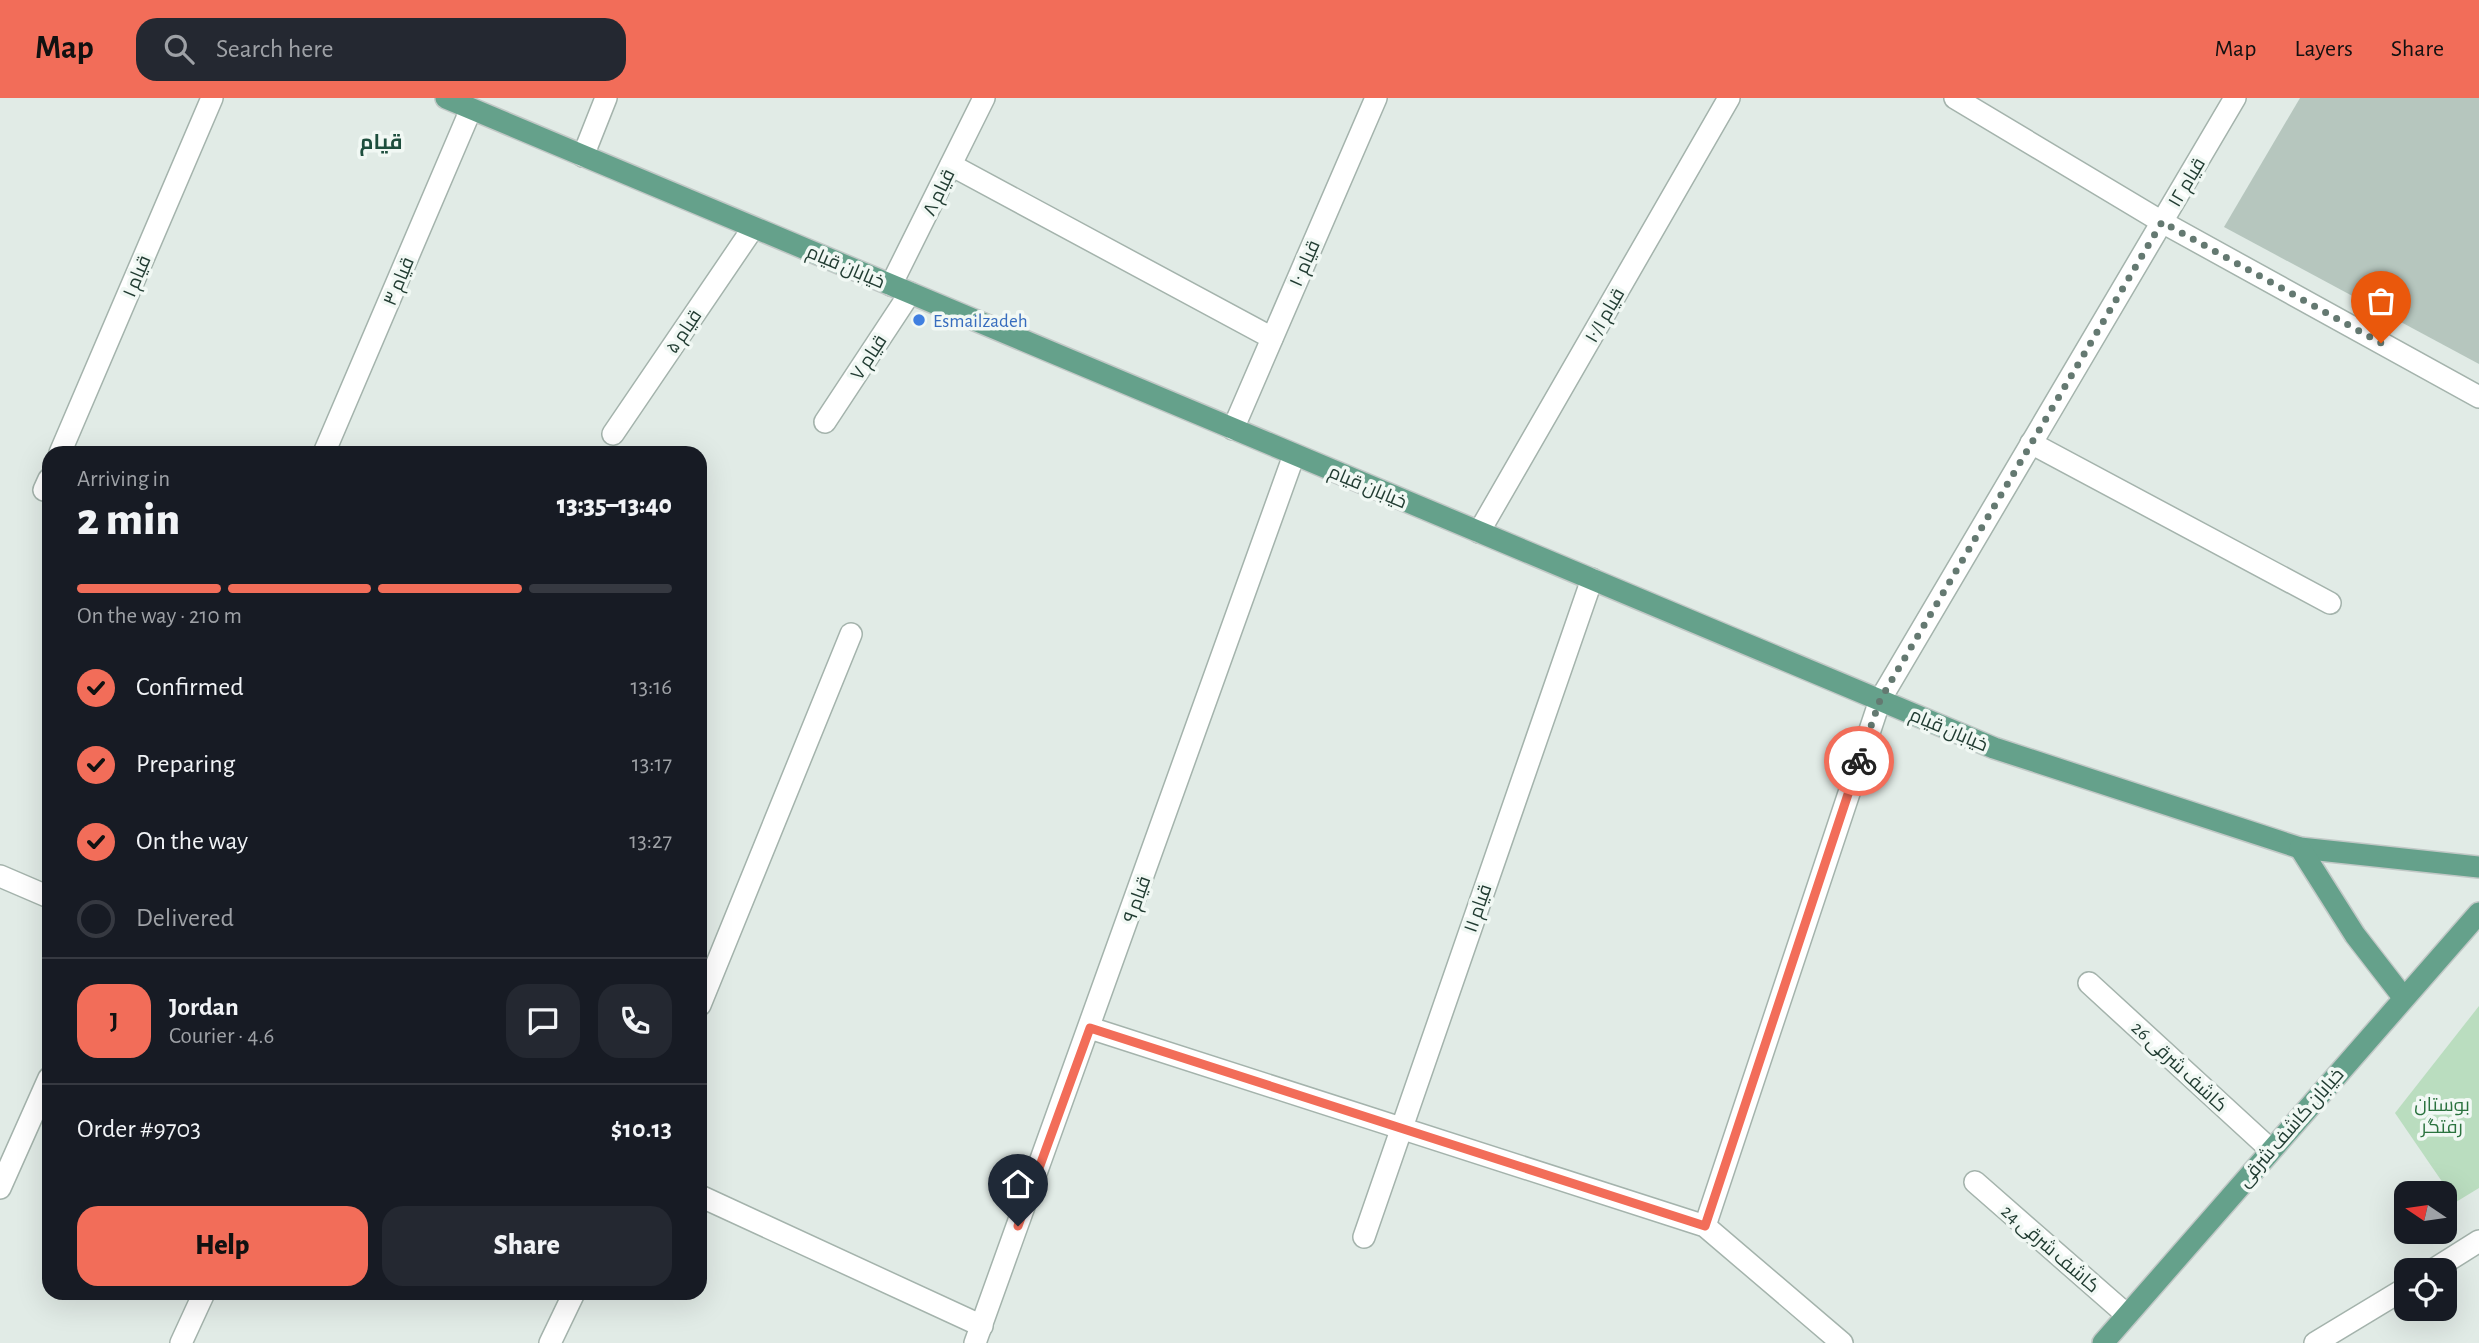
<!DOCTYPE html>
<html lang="en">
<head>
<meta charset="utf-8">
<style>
	body { margin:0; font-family:"Alegreya Sans",Cairo,sans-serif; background:#242831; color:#f1f3f6; height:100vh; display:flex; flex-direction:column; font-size:26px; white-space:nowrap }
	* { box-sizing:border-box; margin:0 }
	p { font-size:23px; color:#9ea1a6 }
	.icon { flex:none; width:38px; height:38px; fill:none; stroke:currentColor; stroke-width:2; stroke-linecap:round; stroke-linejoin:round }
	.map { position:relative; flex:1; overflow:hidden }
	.side { position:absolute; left:42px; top:348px; width:665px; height:854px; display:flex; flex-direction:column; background:#171b24; border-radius:21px; box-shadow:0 7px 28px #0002 }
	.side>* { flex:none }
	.needle { width:46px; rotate:283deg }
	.buttons { position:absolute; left:2394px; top:1083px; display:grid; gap:14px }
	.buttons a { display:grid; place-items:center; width:63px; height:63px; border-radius:14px; background:#171b24; box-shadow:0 7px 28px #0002; font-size:35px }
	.pin { position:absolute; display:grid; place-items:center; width:60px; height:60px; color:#fff; margin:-72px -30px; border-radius:50% 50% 50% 0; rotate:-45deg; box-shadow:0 0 7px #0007 }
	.pin .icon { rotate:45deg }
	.courier { position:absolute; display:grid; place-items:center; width:70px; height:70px; margin:-35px; border:5px solid #f26d59; border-radius:50%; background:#fff; color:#222; box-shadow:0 2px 9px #0007 }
	.overview em { font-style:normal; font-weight:800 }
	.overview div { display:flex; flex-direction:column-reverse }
	.overview { display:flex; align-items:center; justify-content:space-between; height:119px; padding:0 35px }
	h1 { font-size:46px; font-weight:800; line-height:52px }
	.bar { display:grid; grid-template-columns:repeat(4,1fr); gap:10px 7px; align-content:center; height:84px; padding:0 35px }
	.bar i { height:9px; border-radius:5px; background:#363941 }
	.bar .current { background:#f26d59 }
	.bar p { grid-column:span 4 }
	.line { display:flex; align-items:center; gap:18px; padding:0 35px; border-top:2px solid #363941 }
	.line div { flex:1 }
	.round { display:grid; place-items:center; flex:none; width:74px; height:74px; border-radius:21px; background:#242831 }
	ol { padding:0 35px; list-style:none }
	li { display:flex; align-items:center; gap:21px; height:77px }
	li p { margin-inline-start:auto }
	li .icon { padding:7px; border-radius:50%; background:#f26d59; color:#111; stroke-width:4 }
	li:last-child { color:#9ea1a6 }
	li i { width:38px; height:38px; border:4px solid #363941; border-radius:50% }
	.action { display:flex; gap:14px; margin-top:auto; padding:14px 35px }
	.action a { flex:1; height:80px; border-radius:21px; background:#f26d59; color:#111; font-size:28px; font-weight:800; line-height:80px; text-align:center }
	.action a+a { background:#242831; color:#f1f3f6 }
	header { display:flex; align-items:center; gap:42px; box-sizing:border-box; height:98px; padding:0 35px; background:#f26d59; color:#111 }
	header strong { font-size:33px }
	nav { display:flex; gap:38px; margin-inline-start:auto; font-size:24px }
	.search { width:490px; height:63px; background:#242831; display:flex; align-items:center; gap:18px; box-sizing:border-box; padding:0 24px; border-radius:21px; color:#9ea1a6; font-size:26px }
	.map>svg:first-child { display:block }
	.green { fill:#baddbf }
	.building { fill:#b6c6be }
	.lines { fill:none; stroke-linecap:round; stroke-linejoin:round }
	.minor-casing { stroke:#a4b3ac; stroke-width:24 }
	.major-casing { stroke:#c1c8c6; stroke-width:24 }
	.minor { stroke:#fff; stroke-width:21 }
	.major { stroke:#65a18b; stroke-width:21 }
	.done { stroke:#647971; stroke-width:7; stroke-dasharray:0 12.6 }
	.route { stroke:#f26d59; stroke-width:9 }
	.shop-dot { fill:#3f7fe0; stroke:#f1f8f4; stroke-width:2.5 }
	.labels { text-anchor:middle; stroke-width:7; stroke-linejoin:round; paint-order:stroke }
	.street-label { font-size:19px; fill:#213c32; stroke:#f1f8f4 }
	.shop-label { font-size:19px; fill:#366cbe; stroke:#f1f8f4; text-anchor:start }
	.park-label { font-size:19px; fill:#2b733f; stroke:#f1f8f4 }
	.neighbourhood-label { font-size:21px; font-weight:bold; fill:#1d4e3d; stroke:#f1f8f4 }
</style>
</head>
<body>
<header>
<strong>Map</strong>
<div class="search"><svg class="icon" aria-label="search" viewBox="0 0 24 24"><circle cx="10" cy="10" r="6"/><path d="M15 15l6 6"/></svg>Search here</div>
<nav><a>Map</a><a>Layers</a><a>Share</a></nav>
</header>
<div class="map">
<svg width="2479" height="1245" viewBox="0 0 2479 1245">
	<rect width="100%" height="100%" fill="#e1ebe6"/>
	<!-- green -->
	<path class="green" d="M2479,908V1090L2456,1104L2395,1015Z"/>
	<!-- building -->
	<path class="building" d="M2300,0H2479V266L2224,129Z"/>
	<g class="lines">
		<!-- minor casing -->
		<g class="minor-casing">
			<g id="minor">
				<path d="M1955,0L2162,124L2479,299"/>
				<path d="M583,58L606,0"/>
				<path d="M951,67L1272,240"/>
				<path d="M891,187L984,0"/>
				<path d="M825,324L910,195"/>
				<path d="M1233,331L1376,0"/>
				<path d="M613,336L753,130"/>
				<path d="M2031,345L2330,505"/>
				<path d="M60,355L212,0"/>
				<path d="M324,355L471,11"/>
				<path d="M44,392L49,381"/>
				<path d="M1479,434L1729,0"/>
				<path d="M0,778L49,799"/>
				<path d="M2089,885L2271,1052"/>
				<path d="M700,907L851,536"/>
				<path d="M1090,930L1705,1128L1842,1245"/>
				<path d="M1975,1084L2127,1217"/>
				<path d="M0,1090L49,980"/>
				<path d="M700,1098L982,1228"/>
				<path d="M1705,1128L1880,602L2235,0"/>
				<path d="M1364,1139L1592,481"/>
				<path d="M2433,1172L2479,1143"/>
				<path d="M181,1245L204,1195"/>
				<path d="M550,1245L574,1195"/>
				<path d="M975,1245L1294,357"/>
				<path d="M2315,1245L2406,1190"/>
			</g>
		</g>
		<!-- major casing -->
		<g class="major-casing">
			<g id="major">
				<path d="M446,0L1994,650L2300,750L2479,769"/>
				<path d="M2300,750L2355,837L2403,899"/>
				<path d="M2103,1245L2479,815"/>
			</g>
		</g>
		<!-- minor -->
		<use href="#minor" class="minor"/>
		<!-- major -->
		<use href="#major" class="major"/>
	</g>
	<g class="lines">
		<!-- done -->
		<path class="done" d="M1859,663L1880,602L2162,124L2381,245"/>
		<!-- route -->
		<path class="route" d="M1018,1128L1090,930L1705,1128L1859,663"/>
	</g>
	<!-- markers -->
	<circle class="shop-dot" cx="919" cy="222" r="7"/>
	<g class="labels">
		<!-- street labels -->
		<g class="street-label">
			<text transform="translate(2186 84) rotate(-59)" y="7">قیام ۱۲</text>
			<text transform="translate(938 94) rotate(-64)" y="7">قیام ۸</text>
			<text transform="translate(1304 165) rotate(-66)" y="7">قیام ۱۰</text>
			<text transform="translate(846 168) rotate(23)" y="7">خیابان قیام</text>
			<text transform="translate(136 178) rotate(-67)" y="7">قیام ۱</text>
			<text transform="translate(398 183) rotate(-67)" y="7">قیام ۳</text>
			<text transform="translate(1604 217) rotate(-60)" y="7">قیام ۱۰/۱</text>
			<text transform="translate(683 233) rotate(-56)" y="7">قیام ۵</text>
			<text transform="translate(868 259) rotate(-57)" y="7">قیام ۷</text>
			<text transform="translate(1368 388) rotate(23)" y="7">خیابان قیام</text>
			<text transform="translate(1949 631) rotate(23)" y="7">خیابان قیام</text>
			<text transform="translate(1136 801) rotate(-70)" y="7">قیام ۹</text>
			<text transform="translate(1477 810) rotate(-71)" y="7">قیام ۱۱</text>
			<text transform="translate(2180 968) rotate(43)" y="7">کاشف شرقی 26</text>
			<text transform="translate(2290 1029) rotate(-49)" y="7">خیابان کاشف شرقی</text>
			<text transform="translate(2051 1150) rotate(41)" y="7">کاشف شرقی 24</text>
		</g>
		<!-- shop labels -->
		<g class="shop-label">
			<text x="933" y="229">Esmailzadeh</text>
		</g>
		<!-- park labels -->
		<g class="park-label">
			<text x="2442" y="1013">بوستان<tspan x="2442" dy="22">رفتگر</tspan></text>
		</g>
		<!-- neighbourhood labels -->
		<g class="neighbourhood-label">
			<text x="381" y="51">قیام</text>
		</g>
	</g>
</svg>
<div class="buttons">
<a><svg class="needle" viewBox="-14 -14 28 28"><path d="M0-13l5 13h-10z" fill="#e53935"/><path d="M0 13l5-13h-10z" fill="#9ea1a6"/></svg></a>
<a><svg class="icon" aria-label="locate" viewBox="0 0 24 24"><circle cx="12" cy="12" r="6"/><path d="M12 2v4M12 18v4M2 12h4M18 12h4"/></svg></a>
</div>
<div class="pin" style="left:2381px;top:245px;background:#ea580c"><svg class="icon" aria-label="bag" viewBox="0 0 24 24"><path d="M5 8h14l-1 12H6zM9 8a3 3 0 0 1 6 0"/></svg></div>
<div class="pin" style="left:1018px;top:1128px;background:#1f2937"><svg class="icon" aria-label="home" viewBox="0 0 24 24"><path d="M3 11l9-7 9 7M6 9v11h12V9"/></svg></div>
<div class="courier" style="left:1859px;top:663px"><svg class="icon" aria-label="bike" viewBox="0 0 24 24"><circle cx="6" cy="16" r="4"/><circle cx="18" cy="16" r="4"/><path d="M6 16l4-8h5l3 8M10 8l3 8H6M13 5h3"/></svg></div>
<section class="side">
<div class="overview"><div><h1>2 min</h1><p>Arriving in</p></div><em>13:35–13:40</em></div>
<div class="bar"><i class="current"></i><i class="current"></i><i class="current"></i><i></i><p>On the way · 210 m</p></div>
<ol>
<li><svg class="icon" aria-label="check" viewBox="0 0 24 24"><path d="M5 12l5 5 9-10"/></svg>Confirmed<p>13:16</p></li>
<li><svg class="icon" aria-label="check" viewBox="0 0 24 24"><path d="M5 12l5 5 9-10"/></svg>Preparing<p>13:17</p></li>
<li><svg class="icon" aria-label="check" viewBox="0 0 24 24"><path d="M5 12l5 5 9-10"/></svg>On the way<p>13:27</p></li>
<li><i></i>Delivered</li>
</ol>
<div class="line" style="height:126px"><b class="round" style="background:#f26d59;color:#111">J</b><div><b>Jordan</b><p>Courier · 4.6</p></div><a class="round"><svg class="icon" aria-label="chat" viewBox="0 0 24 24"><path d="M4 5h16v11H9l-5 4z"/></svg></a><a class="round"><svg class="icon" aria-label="phone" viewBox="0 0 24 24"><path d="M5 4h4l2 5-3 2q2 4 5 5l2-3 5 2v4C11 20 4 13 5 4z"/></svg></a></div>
<div class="line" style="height:91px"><div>Order #9703</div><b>$10.13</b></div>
<div class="action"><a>Help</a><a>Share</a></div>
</section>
</div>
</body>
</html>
